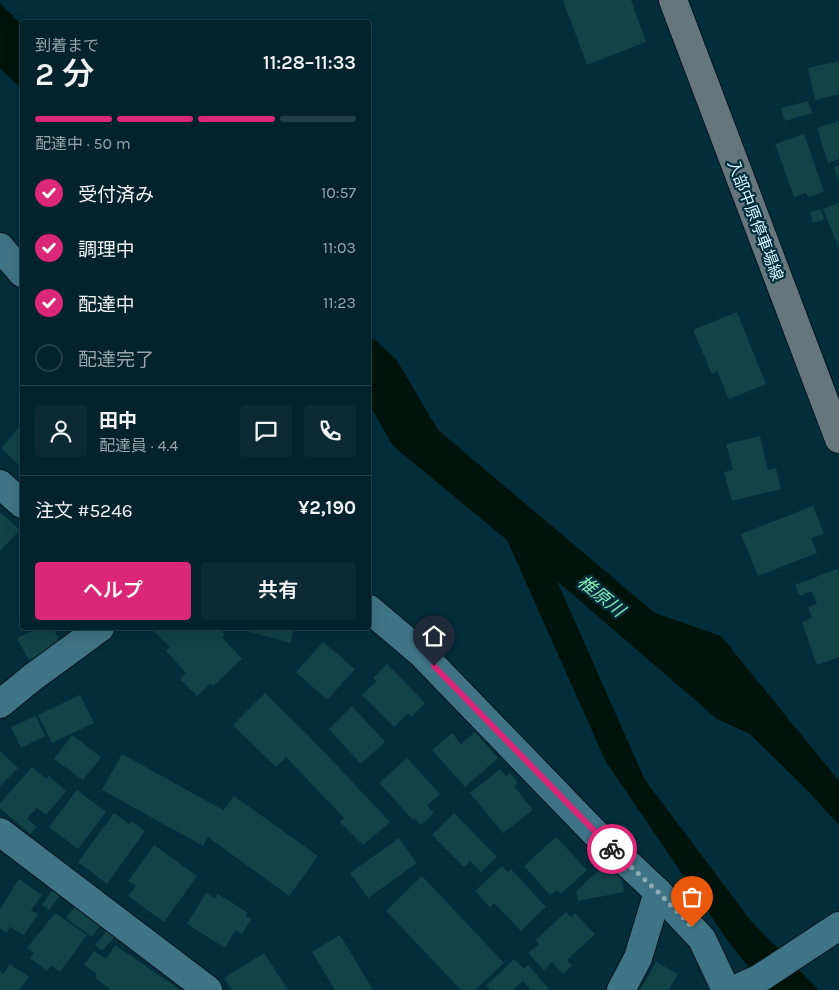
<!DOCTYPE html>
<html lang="ja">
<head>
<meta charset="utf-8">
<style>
	body { margin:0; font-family:Karla,"Noto Sans JP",sans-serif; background:#0c2a34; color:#f1f3f6; height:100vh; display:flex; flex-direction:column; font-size:19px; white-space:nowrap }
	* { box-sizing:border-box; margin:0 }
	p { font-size:16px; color:#96a4a9 }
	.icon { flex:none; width:28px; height:28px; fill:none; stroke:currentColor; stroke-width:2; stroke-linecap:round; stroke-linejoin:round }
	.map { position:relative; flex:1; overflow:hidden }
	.details { position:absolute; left:20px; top:20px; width:351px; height:610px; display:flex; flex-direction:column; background:#02222c; border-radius:5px; box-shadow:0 5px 20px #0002,0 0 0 1px #233f48 }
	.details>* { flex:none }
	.pin { position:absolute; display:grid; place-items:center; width:42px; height:42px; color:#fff; margin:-51px -21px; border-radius:50% 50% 50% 0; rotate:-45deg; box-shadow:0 0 5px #0007 }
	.pin .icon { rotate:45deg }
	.courier { position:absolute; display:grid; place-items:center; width:50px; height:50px; margin:-25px; border:4px solid #db2777; border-radius:50%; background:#fff; color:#222; box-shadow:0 1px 6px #0007 }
	.headline em { font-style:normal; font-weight:600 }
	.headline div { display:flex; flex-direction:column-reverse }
	.headline { display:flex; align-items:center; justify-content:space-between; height:85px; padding:0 15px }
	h1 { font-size:32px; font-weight:600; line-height:38px }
	.bar { display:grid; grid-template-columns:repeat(4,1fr); gap:8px 5px; align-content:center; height:60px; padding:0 15px }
	.bar i { height:6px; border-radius:4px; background:#233f48 }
	.bar .active { background:#db2777 }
	.bar p { grid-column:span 4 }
	.line { display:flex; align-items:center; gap:12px; padding:0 15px; border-top:1px solid #233f48 }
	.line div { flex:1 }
	.round { display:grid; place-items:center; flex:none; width:52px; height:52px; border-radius:5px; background:#0c2a34 }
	ol { padding:0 15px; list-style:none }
	li { display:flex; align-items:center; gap:15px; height:55px }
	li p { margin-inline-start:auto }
	li .icon { padding:5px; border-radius:50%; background:#db2777; color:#fff; stroke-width:4 }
	li:last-child { color:#96a4a9 }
	li i { width:28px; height:28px; border:2px solid #233f48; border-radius:50% }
	.button { display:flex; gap:10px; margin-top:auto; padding:10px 15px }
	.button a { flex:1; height:58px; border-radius:5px; background:#db2777; color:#fff; font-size:20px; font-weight:600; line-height:58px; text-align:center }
	.button a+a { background:#0c2a34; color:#f1f3f6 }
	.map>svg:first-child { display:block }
	.water { fill:#01140b }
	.building { fill:#114347 }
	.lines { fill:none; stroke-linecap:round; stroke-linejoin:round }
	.street-casing { stroke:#00151e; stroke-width:30 }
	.secondary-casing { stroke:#00151e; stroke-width:30 }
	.street { stroke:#3f7486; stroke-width:28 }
	.secondary { stroke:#65767c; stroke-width:28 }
	.done { stroke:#8cadb8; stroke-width:5; stroke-dasharray:0 9 }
	.route { stroke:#db2777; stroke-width:6 }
	.labels { text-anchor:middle; stroke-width:4.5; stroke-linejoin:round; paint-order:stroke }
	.street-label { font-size:16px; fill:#d6f1fb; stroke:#022e3b }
	.water-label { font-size:18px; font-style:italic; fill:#82e6b6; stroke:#022e3b }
</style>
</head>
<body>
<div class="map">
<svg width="839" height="990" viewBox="0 0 839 990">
	<rect width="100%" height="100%" fill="#022e3b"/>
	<!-- water -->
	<g class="water">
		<path d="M0,3L22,25V88L0,69Z"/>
		<path d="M369,335L396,359L438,430L655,613L721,636L839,781V825L808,791L750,734L717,719L557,581L645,780L751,921L819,990H767L730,944L606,762L507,540L393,446L369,404Z"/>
	</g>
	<!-- building -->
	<g class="building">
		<path d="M563,0H631L646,42L587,65Z"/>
		<path d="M839,61V94L815,100L808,68Z"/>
		<path d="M808,101L812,113L785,121L781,108Z"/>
		<path d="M839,121V159L828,163L817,128Z"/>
		<path d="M804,134L824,192L808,197L806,193L794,197L775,144Z"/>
		<path d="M839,165V183L834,167Z"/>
		<path d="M839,203V249L823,209Z"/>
		<path d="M821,209L824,220L813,223L810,212Z"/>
		<path d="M737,312L766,384L729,399L717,371L712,374L693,330Z"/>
		<path d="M22,424V468L1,448Z"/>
		<path d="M760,436L768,470L776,468L781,489L732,501L724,472L733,470L726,444Z"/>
		<path d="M813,506L824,534L811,538L817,553L758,576L741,534Z"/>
		<path d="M0,512L20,530L0,551Z"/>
		<path d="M837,569L839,573V657L817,665L802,622L812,618L808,607L817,604L812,591L800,596L795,585Z"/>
		<path d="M38,628H53L64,648L31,664L17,638Z"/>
		<path d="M150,628H219L225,634L222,637L242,659L213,686L210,684L197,696L180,679L186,673L166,651L170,647Z"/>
		<path d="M236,628H294L290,643Z"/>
		<path d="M323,642L355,669L327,700L296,672Z"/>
		<path d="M387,664L425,703L411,717L408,713L394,727L362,695L377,681L373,678Z"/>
		<path d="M265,693L308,735L390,822L363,845L340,822L344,818L286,757L276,767L233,725Z"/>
		<path d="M80,695L94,723L52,743L38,715Z"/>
		<path d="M352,706L385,742L361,764L329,729Z"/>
		<path d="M36,716L45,736L21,748L11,727Z"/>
		<path d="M475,732L498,758L465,787L432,750L452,733L461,744Z"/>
		<path d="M72,735L101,757L83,780L54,759Z"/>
		<path d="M0,751L18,768L0,786Z"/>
		<path d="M122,754L223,810L220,815L234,796L318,856L289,896L208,837L203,846L102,790Z"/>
		<path d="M407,758L440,794L427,806L434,813L421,825L414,818L413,820L379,783Z"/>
		<path d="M32,767L46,779L49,776L66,791L46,815L37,808L27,818L37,827L30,834L0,808V803Z"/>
		<path d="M500,769L506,776L510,773L518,783L514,786L533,810L503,833L470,793Z"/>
		<path d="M77,790L106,812L78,849L49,827Z"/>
		<path d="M114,813L129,824L132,821L145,831L107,884L78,862Z"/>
		<path d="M454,813L497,857L481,872L470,861L464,867L432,835Z"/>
		<path d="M556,837L587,870L561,894L557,890L550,895L524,866Z"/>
		<path d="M399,838L417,863L368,898L350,873Z"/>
		<path d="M154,845L197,876L164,922L128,896L136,886L128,881Z"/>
		<path d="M612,857L619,862L624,892L578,901L576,892Z"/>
		<path d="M502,866L508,872L511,869L546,907L521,931L494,903L490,907L475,891Z"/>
		<path d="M422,876L504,963L475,990H461L386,911Z"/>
		<path d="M19,879L42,895L31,910L38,914L24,935L10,927L6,933L0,929V909Z"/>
		<path d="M54,888L62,893L49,910L42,905Z"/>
		<path d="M206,893L215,898L218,894L248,913L245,916L251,919L242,934L236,930L225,948L187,924Z"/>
		<path d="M77,904L102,922L92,937L66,918Z"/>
		<path d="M566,912L571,917L575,913L595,934L567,960L572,965L563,974L552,962L544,970L528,953L539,944L536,940Z"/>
		<path d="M55,913L87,935L60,972L51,965L47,971L30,958L34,953L27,948Z"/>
		<path d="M110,927L117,934L102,951L95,945Z"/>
		<path d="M340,935L373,990H335L312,952Z"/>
		<path d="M115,945L179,989V990H111L95,978L97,974L84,965L94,951L106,959Z"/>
		<path d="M264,953L288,990H232L224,978Z"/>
		<path d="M514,959L524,969L528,965L550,990H531L523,981L513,990H490L486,986Z"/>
		<path d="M656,962L678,974L669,990H640Z"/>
		<path d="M10,964L29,977L19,990H0V971L3,974Z"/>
	</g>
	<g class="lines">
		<!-- street casing -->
		<g class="street-casing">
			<g id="street">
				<path d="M0,247L22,273"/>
				<path d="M0,484L22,504"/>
				<path d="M369,609L421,653L595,833L658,892L702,939L726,990"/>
				<path d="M0,704L33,677L100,628"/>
				<path d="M0,832L208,990"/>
				<path d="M621,990L638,958L658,892"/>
				<path d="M734,990L760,978L839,926"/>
			</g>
		</g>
		<!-- secondary casing -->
		<g class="secondary-casing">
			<path id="secondary" d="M673,0L839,439"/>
		</g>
		<!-- street -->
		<use href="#street" class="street"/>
		<!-- secondary -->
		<use href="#secondary" class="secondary"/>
	</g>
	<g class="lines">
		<!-- done -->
		<path class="done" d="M612,849L658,892L692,927"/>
		<!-- route -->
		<path class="route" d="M434,666L612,849"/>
	</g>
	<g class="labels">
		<!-- street labels -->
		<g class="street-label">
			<text transform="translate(756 220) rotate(69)" y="6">入部中原停車場線</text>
		</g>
		<!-- water labels -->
		<g class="water-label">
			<text transform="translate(601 596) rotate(39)" y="6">椎原川</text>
		</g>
	</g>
</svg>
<div class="pin" style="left:692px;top:927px;background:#ea580c"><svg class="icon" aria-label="bag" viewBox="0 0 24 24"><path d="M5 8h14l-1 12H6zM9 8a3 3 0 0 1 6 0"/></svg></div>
<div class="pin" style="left:434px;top:666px;background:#1f2937"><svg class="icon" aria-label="home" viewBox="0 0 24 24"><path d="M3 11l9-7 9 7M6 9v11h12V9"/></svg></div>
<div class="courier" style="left:612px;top:849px"><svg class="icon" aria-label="bike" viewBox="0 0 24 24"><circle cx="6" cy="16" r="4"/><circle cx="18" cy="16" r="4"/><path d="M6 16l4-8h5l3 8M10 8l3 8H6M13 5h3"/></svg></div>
<section class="details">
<div class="headline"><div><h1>2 分</h1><p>到着まで</p></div><em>11:28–11:33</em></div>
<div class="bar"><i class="active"></i><i class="active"></i><i class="active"></i><i></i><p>配達中 · 50 m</p></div>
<ol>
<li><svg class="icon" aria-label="check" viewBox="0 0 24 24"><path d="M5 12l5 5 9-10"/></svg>受付済み<p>10:57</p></li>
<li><svg class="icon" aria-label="check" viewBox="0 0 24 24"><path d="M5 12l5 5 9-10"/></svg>調理中<p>11:03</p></li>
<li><svg class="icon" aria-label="check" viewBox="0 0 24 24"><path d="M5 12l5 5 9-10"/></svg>配達中<p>11:23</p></li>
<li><i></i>配達完了</li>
</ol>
<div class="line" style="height:90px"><a class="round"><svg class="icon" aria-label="person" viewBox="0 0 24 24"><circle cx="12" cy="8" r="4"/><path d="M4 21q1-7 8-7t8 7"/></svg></a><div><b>田中</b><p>配達員 · 4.4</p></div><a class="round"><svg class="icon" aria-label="chat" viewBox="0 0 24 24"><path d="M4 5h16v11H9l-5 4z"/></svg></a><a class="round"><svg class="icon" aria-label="phone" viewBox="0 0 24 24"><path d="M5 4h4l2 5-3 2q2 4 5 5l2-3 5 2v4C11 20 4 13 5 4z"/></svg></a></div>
<div class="line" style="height:65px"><div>注文 #5246</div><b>¥2,190</b></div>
<div class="button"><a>ヘルプ</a><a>共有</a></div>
</section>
</div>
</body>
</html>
